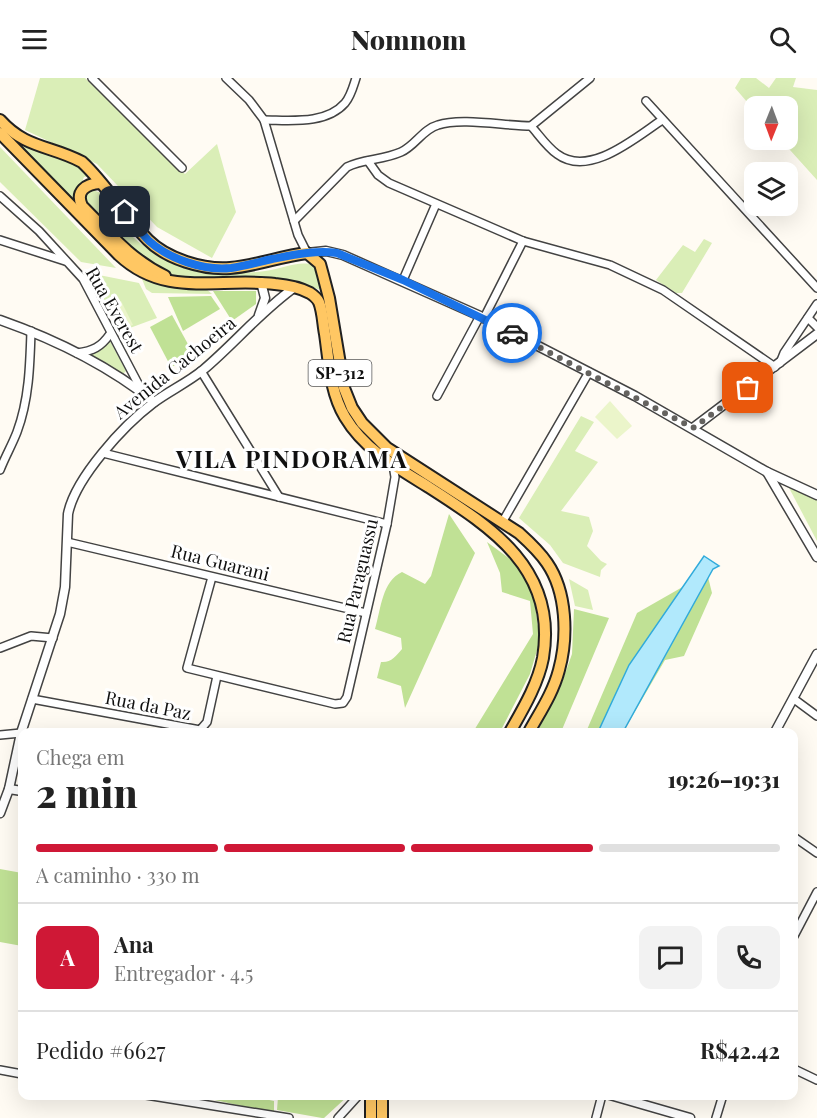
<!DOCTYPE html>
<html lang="pt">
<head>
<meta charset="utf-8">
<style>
	body { margin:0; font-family:"Playfair Display",serif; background:#f2f2f2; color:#222; height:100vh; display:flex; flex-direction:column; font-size:22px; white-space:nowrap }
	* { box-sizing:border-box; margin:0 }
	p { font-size:20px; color:#767676 }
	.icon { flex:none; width:33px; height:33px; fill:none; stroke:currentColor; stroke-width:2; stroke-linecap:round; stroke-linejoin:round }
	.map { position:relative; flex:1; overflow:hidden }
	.panel { position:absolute; left:18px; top:650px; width:780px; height:372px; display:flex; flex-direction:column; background:#fff; border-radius:12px; box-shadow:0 6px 24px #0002 }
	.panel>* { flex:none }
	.needle { width:39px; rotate:181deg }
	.fabs { position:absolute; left:744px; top:18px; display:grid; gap:12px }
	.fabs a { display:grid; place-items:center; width:54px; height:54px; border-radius:12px; background:#fff; box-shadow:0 6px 24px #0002; font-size:30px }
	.pin { position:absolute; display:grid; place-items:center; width:51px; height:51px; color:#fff; margin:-26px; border-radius:12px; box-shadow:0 3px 9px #0006 }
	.courier { position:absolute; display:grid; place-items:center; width:60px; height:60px; margin:-30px; border:4px solid #1a73e8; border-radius:50%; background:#fff; color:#222; box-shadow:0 2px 8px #0007 }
	.headline em { font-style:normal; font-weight:800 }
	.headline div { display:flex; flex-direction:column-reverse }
	.headline { display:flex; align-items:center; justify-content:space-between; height:102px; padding:0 18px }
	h1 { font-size:39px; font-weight:800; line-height:45px }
	.bar { display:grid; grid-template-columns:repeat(4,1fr); gap:9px 6px; align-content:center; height:72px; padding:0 18px }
	.bar i { height:8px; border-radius:4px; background:#e0e0e0 }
	.bar .active { background:#cf1836 }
	.bar p { grid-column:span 4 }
	.line { display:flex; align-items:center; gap:15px; padding:0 18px; border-top:2px solid #e0e0e0 }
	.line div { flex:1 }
	.round { display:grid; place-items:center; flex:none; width:63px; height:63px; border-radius:12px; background:#f2f2f2 }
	header { display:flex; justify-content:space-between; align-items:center; height:78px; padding:0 18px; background:#fff; font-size:27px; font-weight:800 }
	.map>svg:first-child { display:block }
	.green { fill:#daeeb7 }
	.forest { fill:#c0e195 }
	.pitch { fill:#ebf5ca }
	.water { fill:#b1e9fc; stroke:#31abdb; stroke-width:1.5 }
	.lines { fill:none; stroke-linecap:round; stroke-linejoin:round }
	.minor-casing { stroke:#434343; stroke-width:10 }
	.tertiary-casing { stroke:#434343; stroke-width:11 }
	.primary-casing { stroke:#212121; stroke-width:14 }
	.minor { stroke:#fff; stroke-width:7 }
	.tertiary { stroke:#fff; stroke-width:8 }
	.primary { stroke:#ffc763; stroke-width:10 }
	.done { stroke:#64625f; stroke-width:6; stroke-dasharray:0 10.8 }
	.route { stroke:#1a73e8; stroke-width:8 }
	.labels { text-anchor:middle; stroke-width:6; stroke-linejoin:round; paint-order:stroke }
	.shield { fill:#fff; stroke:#585858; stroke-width:1.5 }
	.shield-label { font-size:16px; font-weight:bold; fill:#101010 }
	.street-label { font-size:18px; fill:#101010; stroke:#fff }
	.district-label { font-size:24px; font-weight:bold; letter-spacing:1.5px; fill:#101010; stroke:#fff }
</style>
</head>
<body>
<header><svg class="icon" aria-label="menu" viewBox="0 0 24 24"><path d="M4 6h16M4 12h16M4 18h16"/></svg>Nomnom<svg class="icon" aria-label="search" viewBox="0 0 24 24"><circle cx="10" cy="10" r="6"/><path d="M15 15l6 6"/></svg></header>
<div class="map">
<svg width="817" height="1040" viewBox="0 0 817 1040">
	<rect width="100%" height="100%" fill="#fffbf3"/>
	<!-- green -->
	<g class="green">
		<path d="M40,0H85L185,96L217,66L236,134L212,180L157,149L97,86L25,52Z"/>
		<path d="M741,0H756L769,10L776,0H796L793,9L817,12V102L781,62H788V28H754V32L735,10Z"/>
		<path d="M22,65L80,88L91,98L84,99L74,123L20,68Z"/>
		<path d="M0,69L116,190L81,184L0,104Z"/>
		<path d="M93,112L101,115C111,129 121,148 134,160C173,194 216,199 265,193C281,191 299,182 314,187L325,210L321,212C296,204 271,200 244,199C216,197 184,205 158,191C130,176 108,149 87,126L86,117Z"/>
		<path d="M704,161L712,165L682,215H676L656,202L683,167L695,174Z"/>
		<path d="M89,195L139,205L157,240L119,254Z"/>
		<path d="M140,196L205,210L212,216L152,215L146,211Z"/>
		<path d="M110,263L126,293L121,298L91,277Z"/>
		<path d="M581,338L594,344L575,373L598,384L561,433L589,439L593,453L587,468L601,483L607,486L601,492L600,499L563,485L550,467L519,440Z"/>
		<path d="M787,406L817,421V463Z"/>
		<path d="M569,501L588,512L593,532L575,528Z"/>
	</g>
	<!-- forest -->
	<g class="forest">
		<path d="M213,213H256V226L232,243Z"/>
		<path d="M211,218L220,231L183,253L168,219Z"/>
		<path d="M172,237L195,279L171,289L150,249Z"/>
		<path d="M449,436L475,475L405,630L401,608L377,600L381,584C391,585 396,578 402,571L401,560L375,551C381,531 382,503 402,494L425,506L431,498Z"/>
		<path d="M487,464L510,481L526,498L534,521L540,562L530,596L500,654H473L533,556L530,523L502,514L500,495Z"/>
		<path d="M707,495L712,515L684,578L665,582L623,654H586L637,535Z"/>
		<path d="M574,531L609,540L561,654H537L560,610L572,576Z"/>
		<path d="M0,791L22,795V868L0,864Z"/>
		<path d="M192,1017H245L274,1023V1035Z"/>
		<path d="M266,1017H349L324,1040H322L277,1032L278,1019Z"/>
	</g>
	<!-- pitch -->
	<g class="pitch">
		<path d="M121,223L133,247L118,252L106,229Z"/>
		<path d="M610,323L632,348L617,361L595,339Z"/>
	</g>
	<!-- water -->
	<path class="water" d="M704,478L719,488L713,491L623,654H598L629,587Z"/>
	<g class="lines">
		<!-- minor casing -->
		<g class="minor-casing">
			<g id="minor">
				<path d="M92,0L182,90"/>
				<path d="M226,0L249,22L264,42L298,157L307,175"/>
				<path d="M646,23L817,210"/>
				<path d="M264,42C289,42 326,47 345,25C351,18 353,9 356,0"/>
				<path d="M531,48C539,57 547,69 557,76C589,100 635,60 662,42"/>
				<path d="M368,83L378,97L389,105L523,163L610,187L663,212L775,289"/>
				<path d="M0,118L39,153L83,201L143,315"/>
				<path d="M294,143L347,89C363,81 383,82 401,74C415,68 423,51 438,47C461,39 505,48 531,48L590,0"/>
				<path d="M0,162L65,183"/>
				<path d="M403,202L436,126"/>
				<path d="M484,240L523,163"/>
				<path d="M808,240L817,249"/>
				<path d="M77,275C93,273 101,269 110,256"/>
				<path d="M780,285L784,275L817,226"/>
				<path d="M201,293L279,419"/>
				<path d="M437,318L480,238"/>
				<path d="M103,375L387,446"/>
				<path d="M0,392C5,379 12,367 17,354C29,322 30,287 31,253"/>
				<path d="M503,443L589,294"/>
				<path d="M67,464L366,535"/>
				<path d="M212,499L187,590L335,626L343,625L347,619L387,446L395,399L393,387"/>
				<path d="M0,570L31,558L53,560"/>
				<path d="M32,621L200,652L207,644L217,598"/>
				<path d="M794,621L817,638"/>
				<path d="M0,657L21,655"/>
				<path d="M794,759L817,775"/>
				<path d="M794,858L817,814"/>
				<path d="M794,991L817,1002"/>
				<path d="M0,992L22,996"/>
				<path d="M146,1017L289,1040"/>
				<path d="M338,1040L359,1017"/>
				<path d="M596,1040L602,1017"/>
				<path d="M716,1040L723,1017"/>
			</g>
		</g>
		<!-- tertiary casing -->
		<g class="tertiary-casing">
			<g id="tertiary">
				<path d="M307,175L326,173L343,177L480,238L635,318L767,394L817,417"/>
				<path d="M259,237L265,220L261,204"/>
				<path d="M0,242C54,261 109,288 154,324"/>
				<path d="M693,350L817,256"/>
				<path d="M767,394L817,479"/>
				<path d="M775,654L817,576"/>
				<path d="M9,711L22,713"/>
				<path d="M0,735L9,711L21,655L60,536L65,509L68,436C75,400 124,347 153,325C169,313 187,305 203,292C234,266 261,233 295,209"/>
				<path d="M610,1017L690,1040"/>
			</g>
		</g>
		<!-- primary casing -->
		<g class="primary-casing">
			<g id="primary">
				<path d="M0,42C26,71 50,67 82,84C107,107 124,138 148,162C167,181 203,192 230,190C256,188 281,178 307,175L320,186L323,197L329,220L344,310L352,330L362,345L387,370L519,455C529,464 539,473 547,485C567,514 568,559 559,592C553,615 540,634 529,654"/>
				<path d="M0,55L119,177C166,221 218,199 275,206C286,207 299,209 310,215C313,217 317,220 319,224C323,234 323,246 325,256C329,283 330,314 345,339C364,371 396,389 427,408C491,449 558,491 543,580C538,606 523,631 510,654"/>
				<path d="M100,105C86,106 75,113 82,128C108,154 131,182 165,198"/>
				<path d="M382,1017V1040"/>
				<path d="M371,1040V1017"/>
			</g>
		</g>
		<!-- minor -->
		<use href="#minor" class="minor"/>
		<!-- tertiary -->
		<use href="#tertiary" class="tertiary"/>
		<!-- primary -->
		<use href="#primary" class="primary"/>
	</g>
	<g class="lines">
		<!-- done -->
		<path class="done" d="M512,255L693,350L748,310"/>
		<!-- route -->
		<path class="route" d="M125,134C133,143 140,154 149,163C169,181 204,193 231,190C245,188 259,184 272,181C293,177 316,172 337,175L403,202L512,255"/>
	</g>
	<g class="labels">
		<!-- shield labels -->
		<rect class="shield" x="308.5" y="282" width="63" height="26" rx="4.5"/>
		<g class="shield-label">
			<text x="340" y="301">SP-312</text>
		</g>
		<!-- street labels -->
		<g class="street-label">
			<text transform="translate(114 232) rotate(60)" y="6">Rua Everest</text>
			<text transform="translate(175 290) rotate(-39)" y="6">Avenida Cachoeira</text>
			<text transform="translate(220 485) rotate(14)" y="6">Rua Guarani</text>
			<text transform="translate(358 503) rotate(-77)" y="6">Rua Paraguassu</text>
			<text transform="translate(148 628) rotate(11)" y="6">Rua da Paz</text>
		</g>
		<!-- district labels -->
		<g class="district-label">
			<text x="292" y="390">VILA PINDORAMA</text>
		</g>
	</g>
</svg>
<div class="fabs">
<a><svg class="needle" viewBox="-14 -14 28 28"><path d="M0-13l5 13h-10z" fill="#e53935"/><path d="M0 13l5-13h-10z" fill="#767676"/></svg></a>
<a><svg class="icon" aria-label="layers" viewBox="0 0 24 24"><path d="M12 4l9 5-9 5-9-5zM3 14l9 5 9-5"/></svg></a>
</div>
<div class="pin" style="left:748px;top:310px;background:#ea580c"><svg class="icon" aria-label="bag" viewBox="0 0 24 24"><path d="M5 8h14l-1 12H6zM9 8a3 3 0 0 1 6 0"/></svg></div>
<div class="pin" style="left:125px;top:134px;background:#1f2937"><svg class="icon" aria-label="home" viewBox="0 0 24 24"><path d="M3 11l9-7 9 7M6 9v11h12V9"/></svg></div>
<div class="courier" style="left:512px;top:255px"><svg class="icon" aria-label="car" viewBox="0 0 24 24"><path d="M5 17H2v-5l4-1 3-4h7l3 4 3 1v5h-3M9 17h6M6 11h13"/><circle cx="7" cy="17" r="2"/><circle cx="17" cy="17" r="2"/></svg></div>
<section class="panel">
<div class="headline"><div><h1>2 min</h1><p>Chega em</p></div><em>19:26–19:31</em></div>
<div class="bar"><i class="active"></i><i class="active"></i><i class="active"></i><i></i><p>A caminho · 330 m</p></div>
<div class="line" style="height:108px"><b class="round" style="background:#cf1836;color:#fff">A</b><div><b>Ana</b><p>Entregador · 4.5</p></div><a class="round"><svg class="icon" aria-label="chat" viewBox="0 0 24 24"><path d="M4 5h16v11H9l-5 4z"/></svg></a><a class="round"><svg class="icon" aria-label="phone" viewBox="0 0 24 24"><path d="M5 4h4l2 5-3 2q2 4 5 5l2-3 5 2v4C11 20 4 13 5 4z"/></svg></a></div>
<div class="line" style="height:78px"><div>Pedido #6627</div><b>R$42.42</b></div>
</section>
</div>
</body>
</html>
